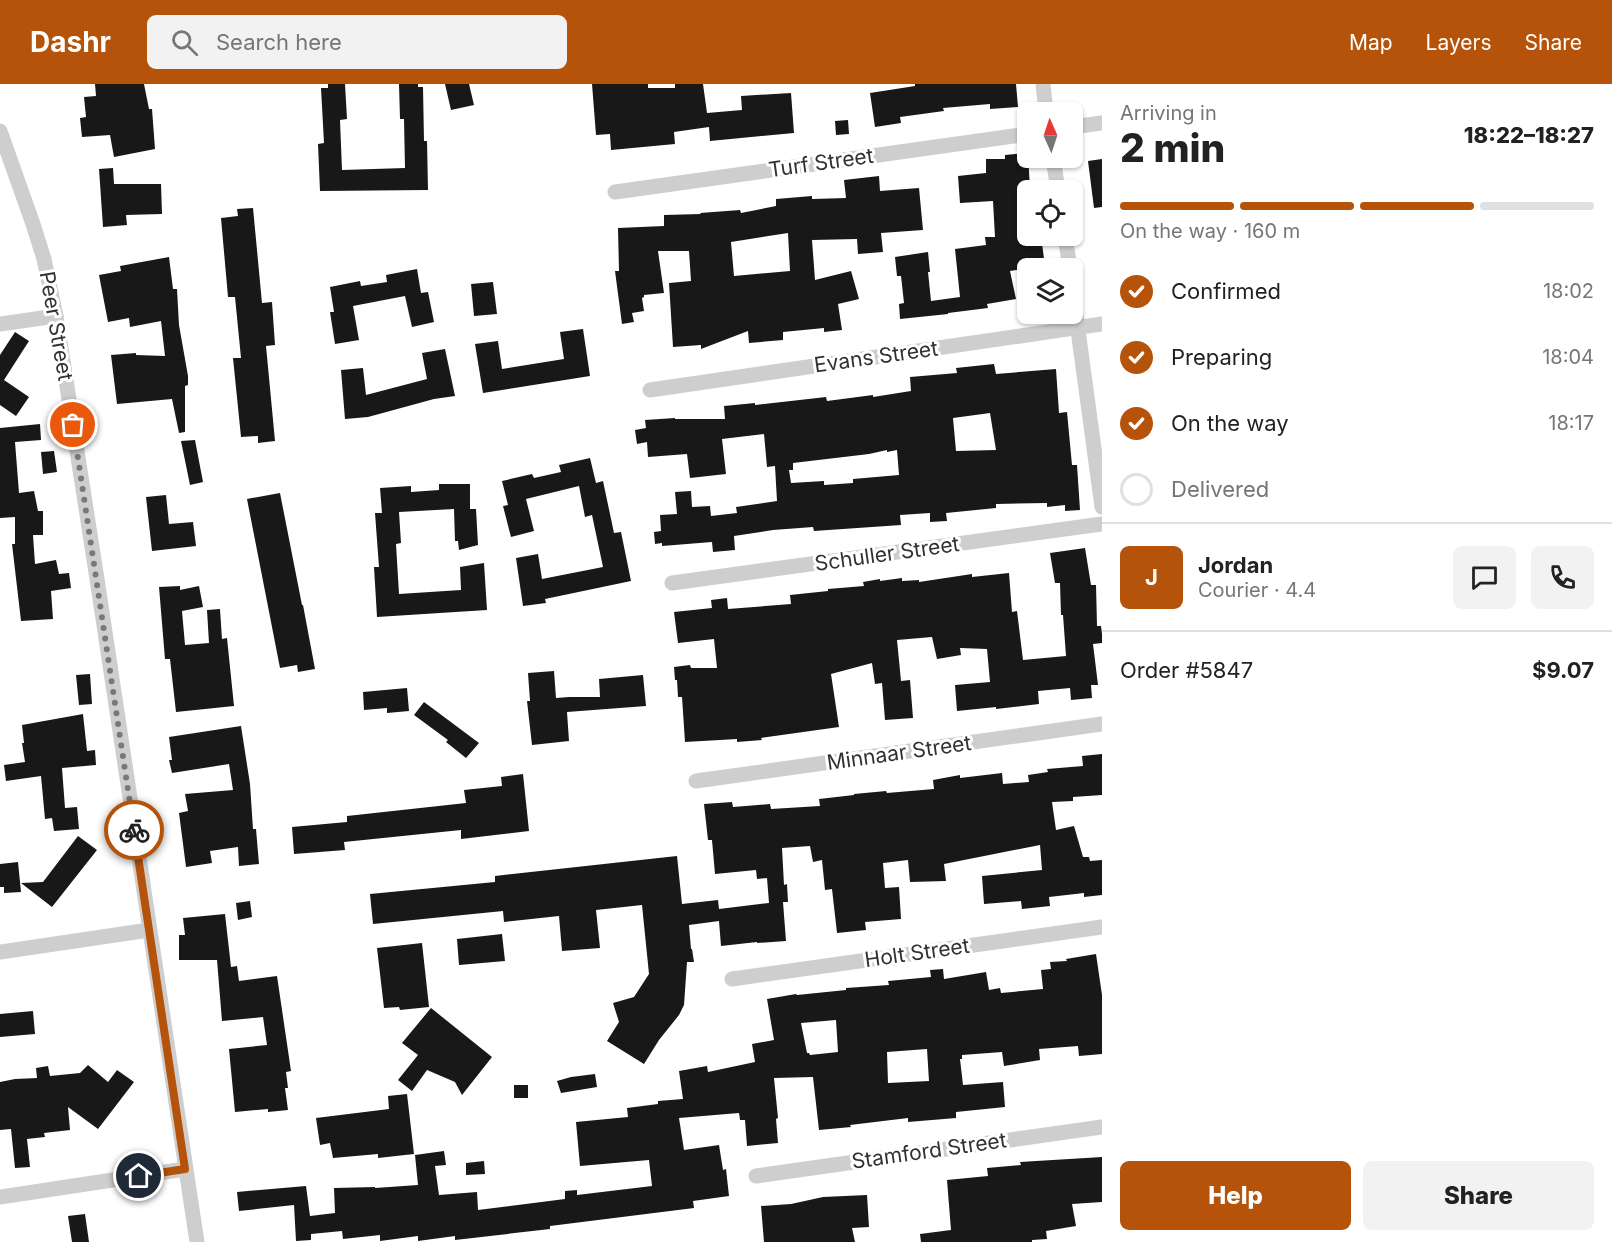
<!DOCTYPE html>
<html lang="en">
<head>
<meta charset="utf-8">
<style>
	body { margin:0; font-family:Inter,sans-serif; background:#f2f2f2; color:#222; height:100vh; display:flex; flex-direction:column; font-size:22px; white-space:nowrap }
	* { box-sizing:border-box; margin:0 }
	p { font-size:20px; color:#767676 }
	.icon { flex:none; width:33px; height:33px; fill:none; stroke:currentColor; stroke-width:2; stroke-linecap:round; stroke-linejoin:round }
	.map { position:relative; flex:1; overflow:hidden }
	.panel { display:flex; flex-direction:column; background:#fff; width:510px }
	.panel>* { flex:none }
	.needle { width:39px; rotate:357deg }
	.controls { position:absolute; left:1017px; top:18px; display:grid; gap:12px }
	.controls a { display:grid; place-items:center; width:66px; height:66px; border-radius:9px; background:#fff; box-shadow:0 2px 4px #0004; font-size:30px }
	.pin { position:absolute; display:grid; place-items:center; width:51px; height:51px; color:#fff; margin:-26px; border:3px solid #fff; border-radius:50%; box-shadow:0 2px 6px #0007 }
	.courier { position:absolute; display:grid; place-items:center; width:60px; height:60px; margin:-30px; border:4px solid #b45309; border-radius:50%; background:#fff; color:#222; box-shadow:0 2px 8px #0007 }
	.summary em { font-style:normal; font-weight:800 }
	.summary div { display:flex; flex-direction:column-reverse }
	.summary { display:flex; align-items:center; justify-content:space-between; height:102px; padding:0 18px }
	h1 { font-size:39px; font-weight:800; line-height:45px }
	.bar { display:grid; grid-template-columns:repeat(4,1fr); gap:9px 6px; align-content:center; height:72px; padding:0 18px }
	.bar i { height:8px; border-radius:4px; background:#e0e0e0 }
	.bar .selected { background:#b45309 }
	.bar p { grid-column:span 4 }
	.line { display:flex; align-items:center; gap:15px; padding:0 18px; border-top:2px solid #e0e0e0 }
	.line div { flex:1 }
	.round { display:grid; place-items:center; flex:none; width:63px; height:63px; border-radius:9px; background:#f2f2f2 }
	ol { padding:0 18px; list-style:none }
	li { display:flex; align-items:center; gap:18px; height:66px }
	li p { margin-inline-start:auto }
	li .icon { padding:6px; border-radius:50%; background:#b45309; color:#fff; stroke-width:4 }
	li:last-child { color:#767676 }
	li i { width:33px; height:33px; border:3px solid #e0e0e0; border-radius:50% }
	.cta { display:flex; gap:12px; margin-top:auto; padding:12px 18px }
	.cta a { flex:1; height:69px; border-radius:9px; background:#b45309; color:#fff; font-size:24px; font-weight:800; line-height:69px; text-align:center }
	.cta a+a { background:#f2f2f2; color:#222 }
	header { display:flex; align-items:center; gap:36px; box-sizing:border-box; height:84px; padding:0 30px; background:#b45309; color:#fff }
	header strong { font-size:28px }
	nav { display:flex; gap:33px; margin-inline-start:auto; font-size:21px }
	.search { width:420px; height:54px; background:#f2f2f2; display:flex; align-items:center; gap:15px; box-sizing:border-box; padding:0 21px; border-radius:9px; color:#767676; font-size:22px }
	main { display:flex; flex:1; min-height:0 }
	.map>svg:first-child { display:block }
	.building { fill:#181818; fill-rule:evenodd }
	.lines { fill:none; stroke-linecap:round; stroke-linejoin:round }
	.minor { stroke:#cecece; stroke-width:15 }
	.done { stroke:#797979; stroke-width:6; stroke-dasharray:0 10.8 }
	.route { stroke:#b45309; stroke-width:8 }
	.labels { text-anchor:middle; stroke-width:6; stroke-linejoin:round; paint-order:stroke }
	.street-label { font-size:21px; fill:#313131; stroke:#fff }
</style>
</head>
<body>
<header>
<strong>Dashr</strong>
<div class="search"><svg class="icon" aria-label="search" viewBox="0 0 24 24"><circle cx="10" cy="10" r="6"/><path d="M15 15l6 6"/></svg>Search here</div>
<nav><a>Map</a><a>Layers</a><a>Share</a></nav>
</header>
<main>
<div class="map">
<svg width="1102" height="1158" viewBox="0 0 1102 1158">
	<rect width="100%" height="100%" fill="#fff"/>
	<!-- building -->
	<g class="building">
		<path d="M95,0H144L149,25H152L155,65L114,73L110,51L82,53L80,34L86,33L84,13L96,12Z"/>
		<path d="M328,0H345L347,35L340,36L342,86L405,84L404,35H400L399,0H418V3H423L424,57H427L428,106L320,107L318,60L324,59L321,4H328Z"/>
		<path d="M445,0H469L474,21L451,26Z"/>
		<path d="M592,0H648V4H675V0H703L707,29L742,26L741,12L791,9L794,49L710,57L709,43L674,48L675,60L611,66L610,50L596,51Z"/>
		<path d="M915,0H1016L1018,23L990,25V20L943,24L944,27L900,33L901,39L875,43L870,9L915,2Z"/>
		<path d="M848,36L849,50L836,51L835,37Z"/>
		<path d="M1028,69L1030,106H1028V154L1041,152L1045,182L1010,187L1016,215L987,220L988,224L948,229V230L900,235L899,220L904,219L901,192H897L895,173L928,168L930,188H928L931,217L960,213L955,165L986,161L985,153H995L993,117L960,119L958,92L986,89V75H1005V71Z"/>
		<path d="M1102,75V123L1094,124L1088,77Z"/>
		<path d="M113,84L114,100H161L162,130L126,131L127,141L103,143L99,85Z"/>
		<path d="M879,92L880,107L919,104L923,146L881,149L883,168L858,170L857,155L812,156L815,196L851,187L859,215L838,220L842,246L824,248V244L783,248V256L749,259L748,247L701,265V261L673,263L669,199L691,197L689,167H658L664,209L644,211V213L642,214L644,227L632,229L634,238L622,240L615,187H619L618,144L664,142V131L701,130L700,129L740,126L741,129L776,122V115L812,112V115L846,114L844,96ZM788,149L790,187L734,192L731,158Z"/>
		<path d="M253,124L262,219L272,218L275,261L266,262L275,357L258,359V352L241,353L233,274H241L235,213H228L221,134L238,132L237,125Z"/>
		<path d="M169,173L173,205H177L179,241L188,292V301L185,302V348L179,349L172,315L117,320L111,271L136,269V271L165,272L161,237L130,243L129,234L108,238L99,191L121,187L120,182Z"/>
		<path d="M417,185L421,209L428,208L434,238L412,243L405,212L353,222L359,256L335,260L330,228H334L330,203L360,197L361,202L387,198L386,191Z"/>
		<path d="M493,198L497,230L474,232L471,200Z"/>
		<path d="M583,245L590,292L483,309L475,260L498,257L502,285L564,275L560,248Z"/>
		<path d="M15,248L29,257L4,296L29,313L16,332L0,321V271Z"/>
		<path d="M445,265L455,312L434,315L368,333L345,335L341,286L363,284L366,311L427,295L422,269Z"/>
		<path d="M994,280L996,290L1056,285L1059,329L1067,328L1072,381H1077L1080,426L1065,427V421L1047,423V419L996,420V424L946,429L947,437L930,438V429L900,431L901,441L814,447L813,443L773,446L734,452L735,466L713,468L712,458L662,462V459L655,460L654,448L661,447L660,431L677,430L675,408L691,407L692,423L710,422L711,432L737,429L736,423L777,417L775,382L767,383L764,350L722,355L726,390L690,394L687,370L648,373L647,358L637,360L635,346L646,344L645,336L675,334V335H725L724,322L755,319V321L826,313L827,317L873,311V313L911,307L910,293L957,289L956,284ZM990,329L996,366L956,367L953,334ZM887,366V368L897,366L899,391L853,395V399L824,401V397L791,399L789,386H793V379L869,370Z"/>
		<path d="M40,340L41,356L15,358L19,409L34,407L38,427H43V451H33L35,480L56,476L59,490L69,489L71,504L51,507L53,535L21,537L12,460H15V433L0,434V344Z"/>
		<path d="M195,356L203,398L190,401L181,357Z"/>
		<path d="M54,367L57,388L43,390L41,368Z"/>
		<path d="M590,374L596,399L603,397L614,449L621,448L631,497L545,515L546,519L523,522L516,474L538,470L542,495L603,483L592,431L585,433L579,402L526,415L534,447L511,453L503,422L508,421L502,397L532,390L534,394L561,388L559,381Z"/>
		<path d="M439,400H470V425H476L478,461L459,466L458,457H455L454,425L399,428L401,459L396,460L399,510L461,506L460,483L484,479L487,526L377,533L374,483H379L375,429H382L380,404L411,402V408L439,406Z"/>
		<path d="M280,409L302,521H303L315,585L298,588L297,581L280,584L247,415Z"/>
		<path d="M166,411L169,440L193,438L196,462L152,467L146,413Z"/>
		<path d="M1085,464L1091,501H1096L1097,542H1101L1102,550V559L1093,560L1098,601H1091L1092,614L1071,616L1070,604L1038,607L1039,620L996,625V623L957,627L955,601L990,598L987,565L960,564L961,571L937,575L932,553L897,556L901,597L910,596L913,634L885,636L882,599L875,600L872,579L831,590L839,643L761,654L762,656L737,658V655L685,658L682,613H678L677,596H675L674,583L690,581L691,584H717L714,555L678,559L674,528L712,524L711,516L727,514L728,525L791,520L790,511L828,507V505L864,502L863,498L880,495V497L902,494V497L919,496V498L972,490V493L1009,489L1012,528L1017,527L1023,576L1066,572L1063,531H1061L1060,499H1055L1050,469Z"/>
		<path d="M180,502V506L199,502L203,523L182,527L185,561L209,559L207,526L220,525L222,555L227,554L234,622L176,628L170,575H165L159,503Z"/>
		<path d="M554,587L556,614L569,613H600L599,595L643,591L646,622L567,628L569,657L532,661L527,617H530L528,589Z"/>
		<path d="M90,590L92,620L79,621L76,591Z"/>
		<path d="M407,604L409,627L387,629V624L364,626L363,608Z"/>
		<path d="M424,618L479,659L466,674L446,658L448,656L414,631Z"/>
		<path d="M83,630L87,667L95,666L96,681L62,684L65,724L77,723L79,745L54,747L52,734L45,735L41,692L6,697L4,681L25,678L22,659H24L22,641Z"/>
		<path d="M241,642L250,700L253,745H256L259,780L239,782L238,763L210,767L212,779L186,783L179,729L188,727L185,710L233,706L229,680L172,689L169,676H172L169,653Z"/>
		<path d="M1102,670V711L1073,713V717L1052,718L1056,746L1074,742L1083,773H1089L1090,777L1102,776V811L1084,813V809L1049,813L1050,822L1022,825L1021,817L984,820L982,792L1042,786L1040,761L944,780L946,797L910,798L908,776L883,779L885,804L899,803L901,835L865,838L866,846L837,849L832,805L825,806L822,776L813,778L810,762L782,764L784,801L787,800L788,818H783L786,857L757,859V858L721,862L719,837L689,841L691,865H692L694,878H687L684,921L679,931L659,956L644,980L607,957L619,938L613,919L634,913L649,890L642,821L596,826L600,864L562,867L559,832L504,838L503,827L373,840L370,810L495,798V792L677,772L682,820L718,816L719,825L769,819L767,794L757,795L756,786L715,790L712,756H708L704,720L732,718L733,723L770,720L771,725L820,722L819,715L854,711V710L886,707L887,709L934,705L933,696L960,691V694L1002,689L1003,700L1029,698L1028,691L1048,688L1047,685L1083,682L1082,672Z"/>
		<path d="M523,690L529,747L461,755V746L344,758L345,766L294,770L292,743L347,738V732L466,719L464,706L502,702L501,693Z"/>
		<path d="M78,752L97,766L52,823L21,799L43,798Z"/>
		<path d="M18,778L21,808L4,809V803H0V780Z"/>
		<path d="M250,817L252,833L238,836L236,819Z"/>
		<path d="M225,830L231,883L237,882L239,897L277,892L291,987L286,988L288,1004H285L288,1026L268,1028V1025L235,1028L229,965L267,961L263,933L222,937L217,876H179V851H185L183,834Z"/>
		<path d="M502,850L505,877L459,881L457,855Z"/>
		<path d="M422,859L429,923L400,926L399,923L384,924L377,864Z"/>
		<path d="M1096,870L1102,911V970L1079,972L1078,962L1039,965L1040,976L1004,982L1002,968L962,971V975H960L963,1001L1003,998L1005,1023L956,1028V1034L908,1038V1034L850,1041L851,1043L819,1046L813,993L774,994L778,1034L776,1035L778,1059L747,1062L745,1036H740L739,1029L679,1034L684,1066L719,1061L723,1086L726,1085L729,1112L693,1117L694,1124L550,1142V1145L455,1156V1152L418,1157V1152L380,1157V1151L343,1155L342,1147L311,1150V1156L296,1157L294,1121L239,1127L237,1108L306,1102L310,1132L335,1129L334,1104L375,1103V1104L418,1101L415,1071L444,1067L446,1081L435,1082L439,1111L477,1108L478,1126L565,1115V1107L577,1106V1111L652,1102L649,1076L580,1082L576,1038L628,1033L627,1024L658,1020V1017L683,1015L679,987L707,982L708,988L755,978L752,960L774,956L767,915L796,910L797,911L846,906V904L889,901L888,897L931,893L930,886L943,885L944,895L986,888L989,906L1000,904L1001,909L1043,905L1041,886L1051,885L1050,878L1067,877L1066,875ZM836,936L838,968L810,971L809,969H807L801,939ZM927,965L929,997L888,999L887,968Z"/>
		<path d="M431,924L492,973L462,1011L455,998L427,986L412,1007L398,996L418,971L402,959Z"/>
		<path d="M33,927L35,950L0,953V930Z"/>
		<path d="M88,981L108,998L117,986L134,998L98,1045L68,1023L70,1046L44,1049L45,1053L27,1055L30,1083L15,1084L11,1045L0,1046V998L15,995L37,994L36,984L48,982L50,992L80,989Z"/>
		<path d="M595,990L597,1003L561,1009L557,997L571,993Z"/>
		<rect x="514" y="1001" width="14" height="13"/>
		<path d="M407,1010L414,1070L378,1074V1070L333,1074L330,1059L320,1061L316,1034L389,1025L388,1012Z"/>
		<path d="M1102,1073V1118L1072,1120L1076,1142L1046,1147L1047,1155L1032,1156V1158H921L920,1150L951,1146L947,1096L988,1092L987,1084L1021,1081L1020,1078Z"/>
		<path d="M484,1077L485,1090L466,1091V1079Z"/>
		<path d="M867,1111L869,1143L852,1144L855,1158H764L761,1122L791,1120L823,1113Z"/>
		<path d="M85,1130L89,1158H72L68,1132Z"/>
	</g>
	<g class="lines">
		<!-- minor -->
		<g class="minor">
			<path d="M1043,0L1046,28"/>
			<path d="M1072,43L1102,39"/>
			<path d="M0,47L33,140L44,175L56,232L97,495L197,1158"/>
			<path d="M1053,74L1058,106"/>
			<path d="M615,108L1028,50"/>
			<path d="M1065,152L1070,184"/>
			<path d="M1072,202L1102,423"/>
			<path d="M0,240L56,232"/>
			<path d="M650,306L1102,240"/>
			<path d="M672,499L1102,440"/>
			<path d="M696,697L1102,640"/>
			<path d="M0,868L149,846"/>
			<path d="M732,895L1102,843"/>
			<path d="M756,1092L1102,1043"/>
			<path d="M0,1113L185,1085"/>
		</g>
	</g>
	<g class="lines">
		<!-- done -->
		<path class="done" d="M73,341L134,746"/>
		<!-- route -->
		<path class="route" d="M134,746L185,1085L139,1092"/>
	</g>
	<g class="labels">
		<!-- street labels -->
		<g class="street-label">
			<text transform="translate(821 79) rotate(-8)" y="7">Turf Street</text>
			<text transform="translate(56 242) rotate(80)" y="7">Peer Street</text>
			<text transform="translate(876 273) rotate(-8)" y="7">Evans Street</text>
			<text transform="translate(887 470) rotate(-8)" y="7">Schuller Street</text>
			<text transform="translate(899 669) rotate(-8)" y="7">Minnaar Street</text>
			<text transform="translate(917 869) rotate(-8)" y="7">Holt Street</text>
			<text transform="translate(929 1067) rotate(-8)" y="7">Stamford Street</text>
		</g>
	</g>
</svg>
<div class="controls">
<a><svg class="needle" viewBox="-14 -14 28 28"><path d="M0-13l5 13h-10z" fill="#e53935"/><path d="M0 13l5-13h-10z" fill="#767676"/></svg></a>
<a><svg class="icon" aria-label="locate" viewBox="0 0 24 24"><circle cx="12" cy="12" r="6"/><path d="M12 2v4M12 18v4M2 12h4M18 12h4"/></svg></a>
<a><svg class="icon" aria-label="layers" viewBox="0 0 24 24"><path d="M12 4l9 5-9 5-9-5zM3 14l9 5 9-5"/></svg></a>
</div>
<div class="pin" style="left:73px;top:341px;background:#ea580c"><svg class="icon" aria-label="bag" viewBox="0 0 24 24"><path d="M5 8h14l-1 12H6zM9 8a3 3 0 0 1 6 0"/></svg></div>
<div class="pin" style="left:139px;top:1092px;background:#1f2937"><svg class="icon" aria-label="home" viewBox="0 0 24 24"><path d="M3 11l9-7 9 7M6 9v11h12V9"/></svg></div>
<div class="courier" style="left:134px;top:746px"><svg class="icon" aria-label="bike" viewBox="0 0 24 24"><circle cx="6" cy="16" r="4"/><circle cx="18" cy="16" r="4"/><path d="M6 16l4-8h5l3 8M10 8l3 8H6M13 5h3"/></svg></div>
</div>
<section class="panel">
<div class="summary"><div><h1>2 min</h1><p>Arriving in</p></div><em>18:22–18:27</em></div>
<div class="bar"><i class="selected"></i><i class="selected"></i><i class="selected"></i><i></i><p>On the way · 160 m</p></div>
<ol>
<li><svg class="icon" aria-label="check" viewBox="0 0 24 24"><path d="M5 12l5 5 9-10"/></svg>Confirmed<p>18:02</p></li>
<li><svg class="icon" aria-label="check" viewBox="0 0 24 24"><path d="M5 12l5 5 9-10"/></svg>Preparing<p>18:04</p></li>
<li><svg class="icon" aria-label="check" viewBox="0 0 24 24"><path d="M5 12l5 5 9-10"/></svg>On the way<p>18:17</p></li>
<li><i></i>Delivered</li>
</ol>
<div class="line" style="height:108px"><b class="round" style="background:#b45309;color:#fff">J</b><div><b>Jordan</b><p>Courier · 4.4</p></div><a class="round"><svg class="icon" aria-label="chat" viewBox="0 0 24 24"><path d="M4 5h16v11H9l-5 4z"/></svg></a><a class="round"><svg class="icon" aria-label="phone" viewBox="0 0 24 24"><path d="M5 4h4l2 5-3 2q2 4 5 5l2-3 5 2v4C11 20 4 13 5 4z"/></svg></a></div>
<div class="line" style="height:78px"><div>Order #5847</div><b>$9.07</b></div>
<div class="cta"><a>Help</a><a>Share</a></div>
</section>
</main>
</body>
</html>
